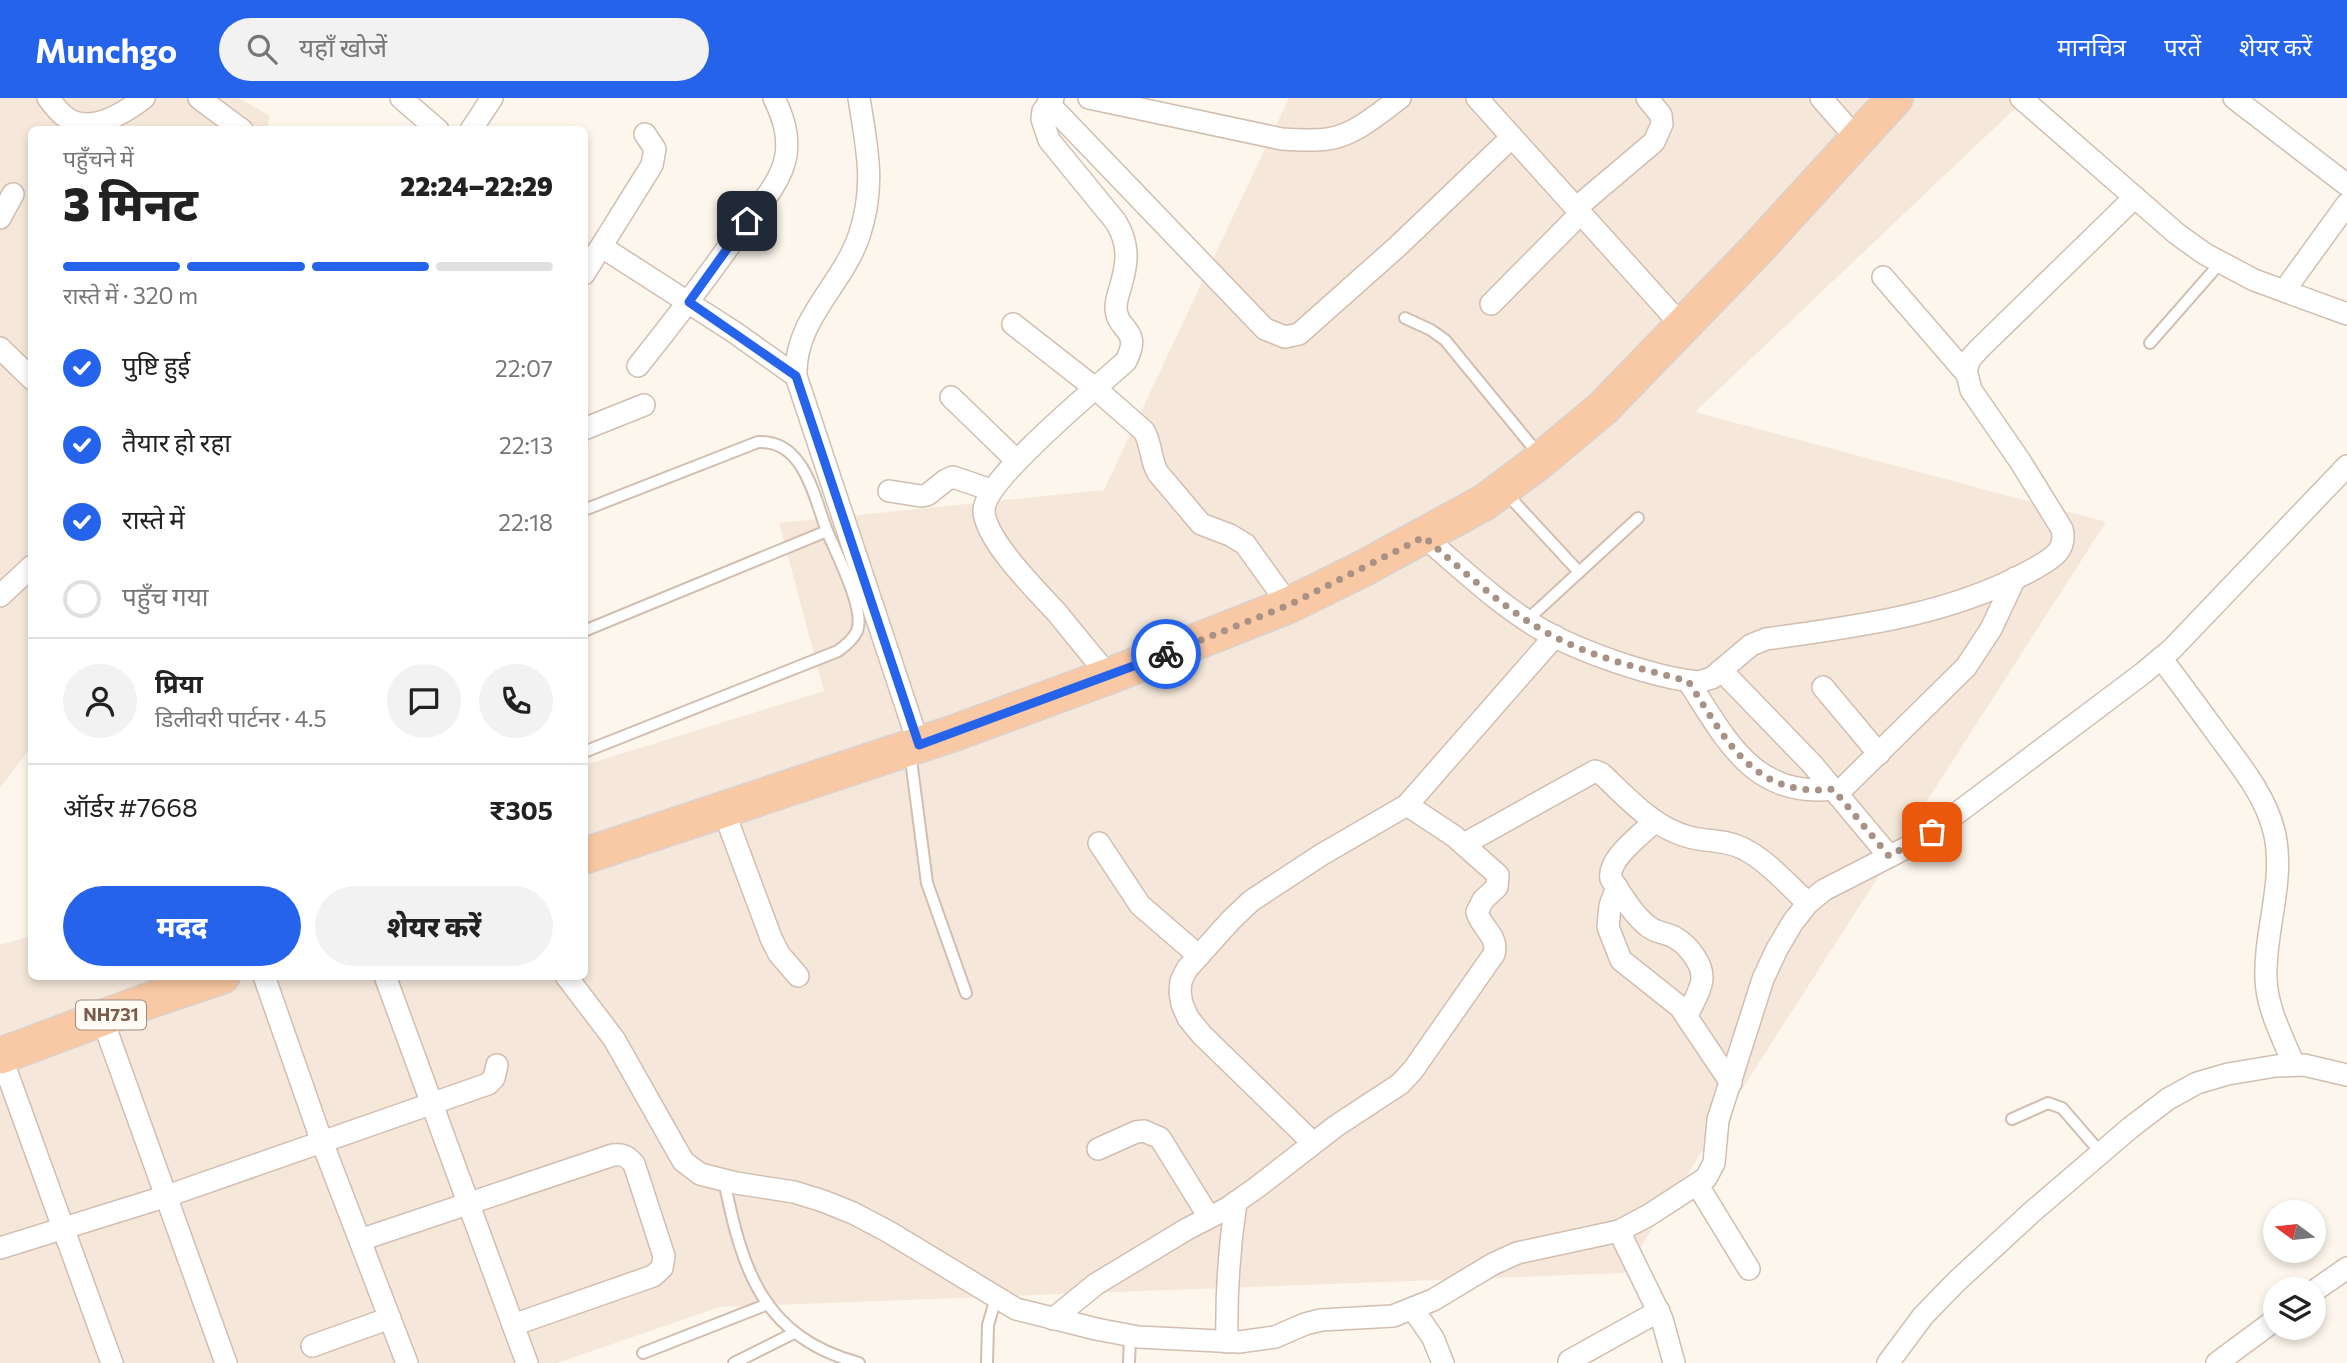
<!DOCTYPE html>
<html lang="hi">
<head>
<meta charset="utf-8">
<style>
	body { margin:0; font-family:Commissioner,"Noto Sans Devanagari",sans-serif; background:#f2f2f2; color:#222; height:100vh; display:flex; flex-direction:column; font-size:26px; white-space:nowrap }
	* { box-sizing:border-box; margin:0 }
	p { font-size:23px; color:#767676 }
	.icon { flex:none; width:38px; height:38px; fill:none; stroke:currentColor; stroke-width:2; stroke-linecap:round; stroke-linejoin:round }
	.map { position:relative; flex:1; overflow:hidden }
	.drawer { position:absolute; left:28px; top:28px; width:560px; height:854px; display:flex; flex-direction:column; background:#fff; border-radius:10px; box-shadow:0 4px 10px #0003 }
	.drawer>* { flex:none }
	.needle { width:46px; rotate:285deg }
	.tools { position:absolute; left:2263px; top:1102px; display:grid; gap:14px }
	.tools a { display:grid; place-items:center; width:63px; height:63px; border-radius:50%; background:#fff; box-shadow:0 4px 10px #0003; font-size:35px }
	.pin { position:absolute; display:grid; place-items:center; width:60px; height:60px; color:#fff; margin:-30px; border-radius:14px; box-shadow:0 4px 10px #0006 }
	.courier { position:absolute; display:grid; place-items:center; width:70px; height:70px; margin:-35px; border:5px solid #2563eb; border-radius:50%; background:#fff; color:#222; box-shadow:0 2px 9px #0007 }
	.summary em { font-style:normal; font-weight:800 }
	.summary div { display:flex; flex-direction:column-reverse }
	.summary { display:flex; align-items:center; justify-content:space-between; height:119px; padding:0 35px }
	h1 { font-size:46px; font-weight:800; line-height:52px }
	.bar { display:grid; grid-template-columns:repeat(4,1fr); gap:10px 7px; align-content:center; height:84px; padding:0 35px }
	.bar i { height:9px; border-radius:5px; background:#e0e0e0 }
	.bar .current { background:#2563eb }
	.bar p { grid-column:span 4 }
	.line { display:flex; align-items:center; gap:18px; padding:0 35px; border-top:2px solid #e0e0e0 }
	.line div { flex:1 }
	.round { display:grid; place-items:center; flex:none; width:74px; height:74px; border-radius:37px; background:#f2f2f2 }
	ol { padding:0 35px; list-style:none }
	li { display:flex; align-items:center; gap:21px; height:77px }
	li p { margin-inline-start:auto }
	li .icon { padding:7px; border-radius:50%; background:#2563eb; color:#fff; stroke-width:4 }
	li:last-child { color:#767676 }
	li i { width:38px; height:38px; border:4px solid #e0e0e0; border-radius:50% }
	.cta { display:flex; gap:14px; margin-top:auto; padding:14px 35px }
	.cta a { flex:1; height:80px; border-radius:42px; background:#2563eb; color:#fff; font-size:28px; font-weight:800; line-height:80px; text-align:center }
	.cta a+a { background:#f2f2f2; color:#222 }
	header { display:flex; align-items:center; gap:42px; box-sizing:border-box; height:98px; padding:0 35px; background:#2563eb; color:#fff }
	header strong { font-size:33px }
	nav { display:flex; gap:38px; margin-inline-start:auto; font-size:24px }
	.search { width:490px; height:63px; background:#f2f2f2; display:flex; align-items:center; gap:18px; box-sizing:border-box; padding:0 24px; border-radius:38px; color:#767676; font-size:26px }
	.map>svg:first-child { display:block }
	.residential { fill:#f5e8da }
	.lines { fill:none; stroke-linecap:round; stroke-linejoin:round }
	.service-casing { stroke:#d1beb0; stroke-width:14 }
	.minor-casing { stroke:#d1beb0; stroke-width:24 }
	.trunk-casing { stroke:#dad1cd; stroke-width:38 }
	.service { stroke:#fff; stroke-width:10 }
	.minor { stroke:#fff; stroke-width:21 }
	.trunk { stroke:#f9c8a4; stroke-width:35 }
	.done { stroke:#a89285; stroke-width:7; stroke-dasharray:0 12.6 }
	.route { stroke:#2563eb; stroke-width:9 }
	.labels { text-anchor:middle; stroke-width:7; stroke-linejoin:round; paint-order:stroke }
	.shield { fill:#fffaf3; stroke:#a28b7f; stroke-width:2 }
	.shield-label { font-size:18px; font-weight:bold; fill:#7a5c4d }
</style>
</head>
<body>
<header>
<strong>Munchgo</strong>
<div class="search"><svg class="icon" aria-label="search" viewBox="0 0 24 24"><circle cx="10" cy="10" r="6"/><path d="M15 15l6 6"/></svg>यहाँ खोजें</div>
<nav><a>मानचित्र</a><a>परतें</a><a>शेयर करें</a></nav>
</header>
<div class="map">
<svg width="2347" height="1265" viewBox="0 0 2347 1265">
	<rect width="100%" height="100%" fill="#fdf6ec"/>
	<!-- residential -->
	<g class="residential">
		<path d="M0,0H238L269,17L268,31L32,32L31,649L0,690Z"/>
		<path d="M1289,0H2026L1695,314L2106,424L1624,1175L720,1209L557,1265H0V847L31,838L32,878H584L585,667L824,593L779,425L1104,392Z"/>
	</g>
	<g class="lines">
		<!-- service casing -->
		<g class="service-casing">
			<g id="service">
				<path d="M1405,220L1431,232L1445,242L1540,358"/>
				<path d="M2150,245L2221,164"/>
				<path d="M1505,394L1579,474"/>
				<path d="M584,412L758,344C804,341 814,399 827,433"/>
				<path d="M1527,522L1638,420"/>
				<path d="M584,533L827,433C836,455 866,512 857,533C853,542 845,548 838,553L584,654"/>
				<path d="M910,654L927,785L966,895"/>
				<path d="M2012,1021L2048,1005L2062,1010L2101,1055"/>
				<path d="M724,1082C742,1171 762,1239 859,1265"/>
				<path d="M643,1255L768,1206"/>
				<path d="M734,1265L794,1235"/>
				<path d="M987,1265L988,1227L996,1200"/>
				<path d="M1129,1265L1130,1237"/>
			</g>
		</g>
		<!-- minor casing -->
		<g class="minor-casing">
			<g id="minor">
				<path d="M48,0C53,6 57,12 63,17C87,39 123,16 144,0"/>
				<path d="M199,0L242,32"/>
				<path d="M401,0L438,32"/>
				<path d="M859,0C867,50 876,88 859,138C842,188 794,222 796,278L919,647"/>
				<path d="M1053,0L1043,13L1042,21L1049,42L1116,124C1129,146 1128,163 1121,187C1119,194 1116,202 1116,209C1116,234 1143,230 1126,263C1099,288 983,382 984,413C985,442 1038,494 1058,516C1075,537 1092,558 1109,578"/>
				<path d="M1089,0L1282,41C1297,42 1313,43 1327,41C1354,38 1379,15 1400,0"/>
				<path d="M1477,0L1683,229"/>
				<path d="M1821,0L1858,42"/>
				<path d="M2021,0L2177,136L2205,156L2254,182L2347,216"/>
				<path d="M2234,0L2347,87"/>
				<path d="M1048,5L1265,231L1285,239L1299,236L1398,148L1512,39"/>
				<path d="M471,32L492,0"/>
				<path d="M1576,110L1654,44L1662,26L1661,17L1647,0"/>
				<path d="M0,120L13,96"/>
				<path d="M602,149L734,234L796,278"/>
				<path d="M584,176L652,67L655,51L645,36"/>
				<path d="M1883,179L1966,275"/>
				<path d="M2284,193L2347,106"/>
				<path d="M1491,206L1581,115"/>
				<path d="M1013,226L1096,291L1144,333C1152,347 1150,362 1158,375L1201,426L1230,437L1245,446L1289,507"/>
				<path d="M0,250L32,281"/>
				<path d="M638,268C674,223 709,177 742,130C758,109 782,84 786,57C789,36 783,19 774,0"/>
				<path d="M951,299L1017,363"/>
				<path d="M584,331L644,307"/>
				<path d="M889,393L921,398L927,397L946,382L953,379L991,392"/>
				<path d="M1424,439C1460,469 1496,504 1537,529C1577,553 1652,579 1698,584L1712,580L1751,547L1766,541C1855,529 1950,517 2030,473C2047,463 2068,455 2062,431L2020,363L1971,292L1966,272L1970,261L1979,251L2135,99"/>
				<path d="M0,498L32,468"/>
				<path d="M2161,560C2180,585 2199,611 2218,637C2240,667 2265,697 2274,733C2286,782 2264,832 2266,881C2267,911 2283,940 2294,967"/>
				<path d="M1721,572L1812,666L1889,758"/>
				<path d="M1688,583C1726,641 1753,700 1833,691"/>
				<path d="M1823,589L1879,656"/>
				<path d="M1837,696L1966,569L1991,531L2015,480"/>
				<path d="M723,711L771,840L779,856L798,878"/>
				<path d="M1655,723C1641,737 1607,761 1611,781C1622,797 1633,817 1649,829C1657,835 1666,835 1674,839C1683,844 1689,850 1694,858C1711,881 1697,895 1687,918"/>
				<path d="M1099,745L1140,807L1199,858"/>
				<path d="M1464,746L1595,673L1602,676C1627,700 1654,730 1689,739C1707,744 1723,741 1742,750C1767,762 1787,786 1808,805"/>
				<path d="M1617,789L1610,808L1608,829L1621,862L1680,909L1731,985"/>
				<path d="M264,878L322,1044L407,1265"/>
				<path d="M385,878L527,1265"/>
				<path d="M566,878L614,941L683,1063L700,1076L736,1085L794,1094L823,1103L853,1115L889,1134L1016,1211L1096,1231L1138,1239L1239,1244L1275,1239L1305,1226L1321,1222L1393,1218L1433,1202L1493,1166L1517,1155L1619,1133L1649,1117L1706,1080L1714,1065L1718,1022L1763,881L1777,851L1793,824L1808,805L1824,792L1906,750L1932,734L2142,576L2172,551L2347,368"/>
				<path d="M102,920L226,1265"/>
				<path d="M1,958L112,1265"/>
				<path d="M1313,1045L1202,937L1188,920L1182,906L1180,894L1181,883L1187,871L1231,822L1251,803L1321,757L1407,707L1555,538"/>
				<path d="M1098,1051L1136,1034L1144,1033L1160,1040L1209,1119"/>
				<path d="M1697,1086L1749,1171"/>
				<path d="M1619,1133L1662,1221L1674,1265"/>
				<path d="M360,1142L613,1057C623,1056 627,1058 634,1066L664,1158L662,1170L653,1178L513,1227"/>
				<path d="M0,1150L167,1098L488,986L494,980L497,967"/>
				<path d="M2314,1193L2347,1170"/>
				<path d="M1413,1211L1433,1240L1443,1265"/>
				<path d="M1053,1221L1096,1186L1187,1131L1226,1111L1256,1090L1336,1028L1400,986L1413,972L1494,856C1499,838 1481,830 1477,814L1483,802L1497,789L1498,777L1454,738L1407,707"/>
				<path d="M1227,1244C1226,1196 1229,1151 1236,1104"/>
				<path d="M312,1248L390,1220"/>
				<path d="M1569,1263L1659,1213"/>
				<path d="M1888,1265L1923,1218L1956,1184L2032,1114L2130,1030L2168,1001L2197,985L2228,976L2276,968L2304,967L2347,977"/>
				<path d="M2217,1265L2275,1222"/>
			</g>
		</g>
		<!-- trunk casing -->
		<g class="trunk-casing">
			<g id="trunk">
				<path d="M584,758L957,634L1109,578L1289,507L1362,471L1485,404L1542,361L1603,310L1755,153L1895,0"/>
				<path d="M0,958L156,900L222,878"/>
			</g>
		</g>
		<!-- service -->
		<use href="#service" class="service"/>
		<!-- minor -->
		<use href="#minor" class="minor"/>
		<!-- trunk -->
		<use href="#trunk" class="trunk"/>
	</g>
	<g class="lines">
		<!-- done -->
		<path class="done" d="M1166,556L1289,507L1424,439C1460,470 1496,504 1537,529C1583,557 1637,570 1688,583C1726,641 1752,700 1833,691L1889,758L1932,734"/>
		<!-- route -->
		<path class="route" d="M747,123L689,204L796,278L919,647L1166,556"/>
	</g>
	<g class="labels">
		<!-- shield labels -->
		<rect class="shield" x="76" y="902.5" width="70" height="29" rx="5"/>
		<g class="shield-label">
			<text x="111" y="923">NH731</text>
		</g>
	</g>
</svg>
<div class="tools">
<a><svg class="needle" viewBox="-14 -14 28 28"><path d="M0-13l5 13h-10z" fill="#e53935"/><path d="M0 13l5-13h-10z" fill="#767676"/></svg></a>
<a><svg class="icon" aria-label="layers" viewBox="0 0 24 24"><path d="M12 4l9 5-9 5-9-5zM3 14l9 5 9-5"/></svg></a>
</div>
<div class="pin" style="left:1932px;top:734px;background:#ea580c"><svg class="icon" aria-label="bag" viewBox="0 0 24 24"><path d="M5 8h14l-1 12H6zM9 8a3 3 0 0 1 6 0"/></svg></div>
<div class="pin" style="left:747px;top:123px;background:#1f2937"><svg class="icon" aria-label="home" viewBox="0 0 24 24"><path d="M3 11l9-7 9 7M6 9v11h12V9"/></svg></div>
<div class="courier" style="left:1166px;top:556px"><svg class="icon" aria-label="bike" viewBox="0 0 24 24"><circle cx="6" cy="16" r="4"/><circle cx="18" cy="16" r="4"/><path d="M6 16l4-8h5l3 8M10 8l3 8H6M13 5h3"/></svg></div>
<section class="drawer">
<div class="summary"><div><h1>3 मिनट</h1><p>पहुँचने में</p></div><em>22:24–22:29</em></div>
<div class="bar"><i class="current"></i><i class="current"></i><i class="current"></i><i></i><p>रास्ते में · 320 m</p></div>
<ol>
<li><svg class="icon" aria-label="check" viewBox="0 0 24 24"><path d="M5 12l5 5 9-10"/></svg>पुष्टि हुई<p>22:07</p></li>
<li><svg class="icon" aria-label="check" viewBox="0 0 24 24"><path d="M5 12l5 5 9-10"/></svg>तैयार हो रहा<p>22:13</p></li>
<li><svg class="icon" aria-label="check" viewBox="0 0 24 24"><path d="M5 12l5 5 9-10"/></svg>रास्ते में<p>22:18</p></li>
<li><i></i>पहुँच गया</li>
</ol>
<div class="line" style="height:126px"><a class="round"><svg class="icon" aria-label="person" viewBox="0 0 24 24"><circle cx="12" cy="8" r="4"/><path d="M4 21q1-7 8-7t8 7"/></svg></a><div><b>प्रिया</b><p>डिलीवरी पार्टनर · 4.5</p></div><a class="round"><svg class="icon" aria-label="chat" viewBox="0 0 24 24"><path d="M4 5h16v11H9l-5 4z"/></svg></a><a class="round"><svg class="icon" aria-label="phone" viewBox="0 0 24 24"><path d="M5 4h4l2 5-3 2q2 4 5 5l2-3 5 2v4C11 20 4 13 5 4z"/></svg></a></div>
<div class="line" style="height:91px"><div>ऑर्डर #7668</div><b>₹305</b></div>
<div class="cta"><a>मदद</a><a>शेयर करें</a></div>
</section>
</div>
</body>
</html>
